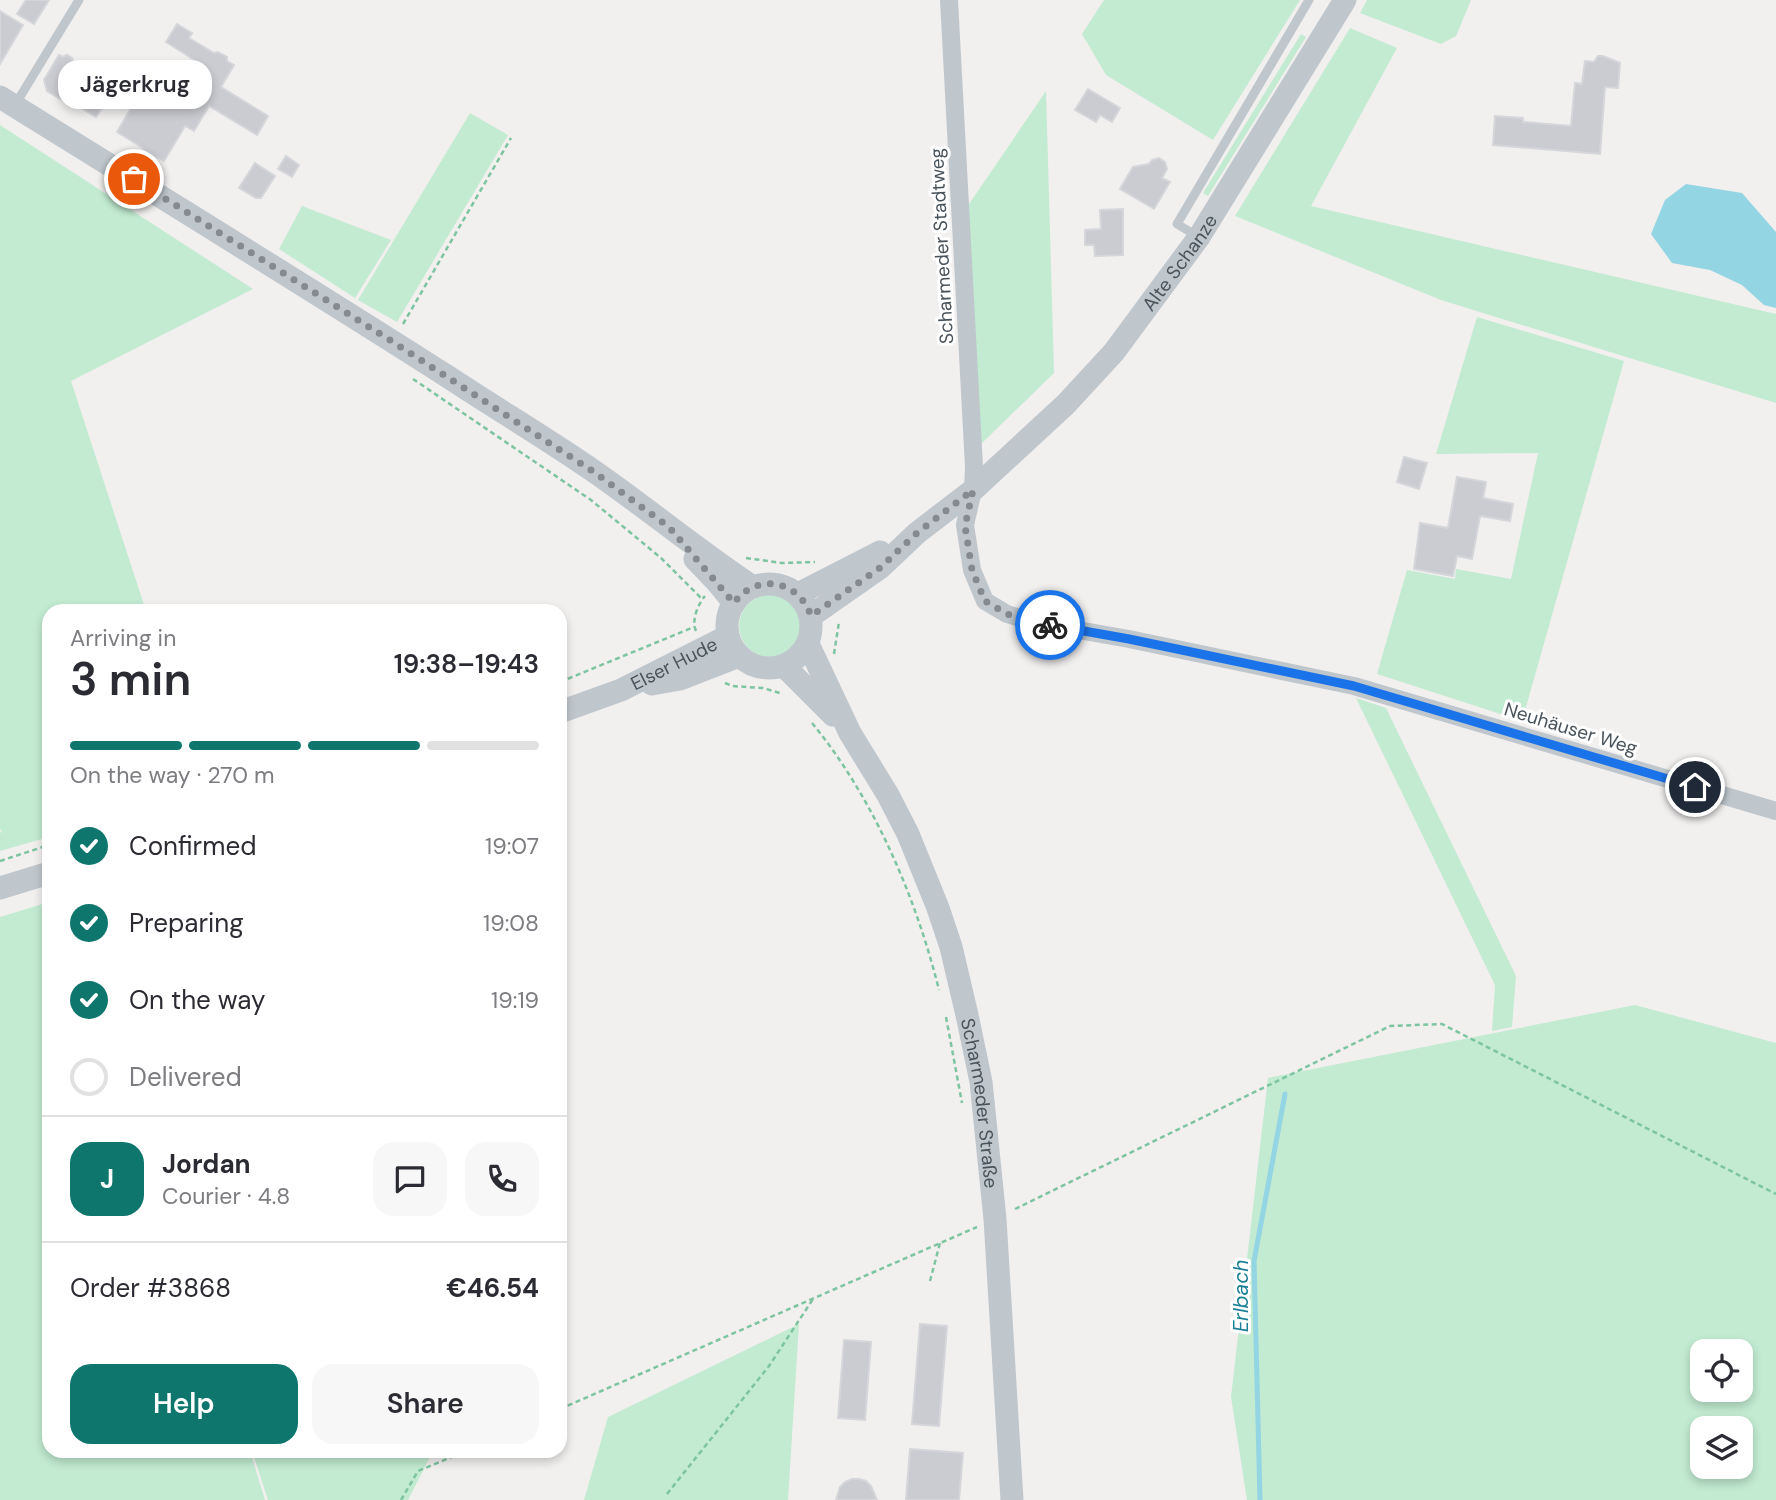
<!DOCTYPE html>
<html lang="en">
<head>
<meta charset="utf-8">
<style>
	body { margin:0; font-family:"DM Sans",sans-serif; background:#f7f7f7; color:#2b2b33; height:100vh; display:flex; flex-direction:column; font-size:26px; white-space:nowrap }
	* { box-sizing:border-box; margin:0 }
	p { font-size:23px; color:#7c7c81 }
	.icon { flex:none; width:38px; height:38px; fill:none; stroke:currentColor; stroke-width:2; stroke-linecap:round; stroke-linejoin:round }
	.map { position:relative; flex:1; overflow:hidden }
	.details { position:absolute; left:42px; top:604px; width:525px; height:854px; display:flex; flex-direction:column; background:#fff; border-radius:21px; box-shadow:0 4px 10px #0003 }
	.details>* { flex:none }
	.buttons { position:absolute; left:1690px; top:1339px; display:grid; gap:14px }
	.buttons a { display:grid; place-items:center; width:63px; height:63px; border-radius:14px; background:#fff; box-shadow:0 4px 10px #0003; font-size:35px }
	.pin { position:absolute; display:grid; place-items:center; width:60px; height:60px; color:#fff; margin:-30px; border:4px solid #fff; border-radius:50%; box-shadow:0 2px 7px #0007 }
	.courier { position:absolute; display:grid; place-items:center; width:70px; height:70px; margin:-35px; border:5px solid #1a73e8; border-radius:50%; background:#fff; color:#222; box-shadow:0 2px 9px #0007 }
	.bubble { position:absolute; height:49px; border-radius:21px; background:#fff; box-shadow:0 4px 10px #0003; font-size:23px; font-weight:600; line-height:49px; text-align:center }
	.overview em { font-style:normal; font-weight:600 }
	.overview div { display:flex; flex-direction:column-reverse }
	.overview { display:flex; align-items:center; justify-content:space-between; height:119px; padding:0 28px }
	h1 { font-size:46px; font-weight:600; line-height:52px }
	.bar { display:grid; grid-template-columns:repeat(4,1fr); gap:10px 7px; align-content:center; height:84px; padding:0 28px }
	.bar i { height:9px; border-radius:5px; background:#e1e1e2 }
	.bar .current { background:#0f766e }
	.bar p { grid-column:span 4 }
	.line { display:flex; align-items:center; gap:18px; padding:0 28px; border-top:2px solid #e1e1e2 }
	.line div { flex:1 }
	.round { display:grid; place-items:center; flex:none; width:74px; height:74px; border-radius:21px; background:#f7f7f7 }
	ol { padding:0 28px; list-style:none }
	li { display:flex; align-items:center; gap:21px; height:77px }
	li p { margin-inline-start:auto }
	li .icon { padding:7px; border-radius:50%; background:#0f766e; color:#fff; stroke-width:4 }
	li:last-child { color:#7c7c81 }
	li i { width:38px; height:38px; border:4px solid #e1e1e2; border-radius:50% }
	.action { display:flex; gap:14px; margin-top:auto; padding:14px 28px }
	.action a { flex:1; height:80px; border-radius:21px; background:#0f766e; color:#fff; font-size:28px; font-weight:600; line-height:80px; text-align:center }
	.action a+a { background:#f7f7f7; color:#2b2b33 }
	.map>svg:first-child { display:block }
	.green { fill:#c2ebd1; fill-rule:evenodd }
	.water { fill:#93d5e3 }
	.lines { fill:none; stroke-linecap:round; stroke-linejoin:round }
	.stream { stroke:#93d5e3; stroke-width:5 }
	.building { fill:#caccd1; stroke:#d4d6da; stroke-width:2 }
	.path { stroke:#7dc5a0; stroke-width:2.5; stroke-dasharray:5 3.5; stroke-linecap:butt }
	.service { stroke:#bfc7cd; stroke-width:9 }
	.minor { stroke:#bfc7cd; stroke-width:18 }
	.tertiary { stroke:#bfc7cd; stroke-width:23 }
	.done { stroke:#848a8f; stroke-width:7; stroke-dasharray:0 12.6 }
	.route { stroke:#1a73e8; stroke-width:9 }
	.labels { text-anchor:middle; stroke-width:6; stroke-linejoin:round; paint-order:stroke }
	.street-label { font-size:19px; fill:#49535b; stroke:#fff }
	.water-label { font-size:21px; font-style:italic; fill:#1a7f96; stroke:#fff }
</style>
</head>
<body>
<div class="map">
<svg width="1776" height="1500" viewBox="0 0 1776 1500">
	<rect width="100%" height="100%" fill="#f2efef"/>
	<!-- green -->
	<g class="green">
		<path d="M1104,0H1300L1213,140L1106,75L1082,34Z"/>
		<path d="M1367,0H1471L1456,36L1441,44L1360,13Z"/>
		<path d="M1350,28L1397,48L1311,206L1776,314V403L1441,300L1235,216Z"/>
		<path d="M1301,34L1306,37L1208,196L1203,193Z"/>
		<path d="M1046,91L1054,373L981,444L965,210Z"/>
		<path d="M470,113L508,135L397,322L358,300Z"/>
		<path d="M0,125L253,289L71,381L146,611H49V837L0,851V831L4,834L0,829Z"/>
		<path d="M302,206L391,240L355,298L279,249Z"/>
		<path d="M1477,317L1624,361L1522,721L1377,674L1407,570L1455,579L1456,569L1511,579L1538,453L1436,454Z"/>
		<circle cx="770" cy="626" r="31"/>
		<path d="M1356,698L1386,708L1516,976L1512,1027L1492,1031L1495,985Z"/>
		<path d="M49,902V1451H250L265,1500H0V917Z"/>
		<path d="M1635,1005L1776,1043V1500H1247L1231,1397L1268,1078ZM1703,1351H1741V1390H1703ZM1703,1428H1741V1466H1703Z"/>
		<path d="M799,1324L788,1500H584L608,1417Z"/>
		<path d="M252,1451H439L431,1455L408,1500H268Z"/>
	</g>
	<!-- water -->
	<path class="water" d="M1686,184L1742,193L1776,232V308L1764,305L1742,285L1710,270L1672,263L1651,234L1665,200Z"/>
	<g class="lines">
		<!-- stream -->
		<path class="stream" d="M1260,1500L1254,1261L1285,1094"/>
	</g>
	<!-- building -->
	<g class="building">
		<path d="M26,0H49L34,24L17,14Z"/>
		<path d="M0,11L23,25L0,64Z"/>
		<path d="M177,24L192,33L189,38L214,53L218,52L227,57V61L234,65L221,87L268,116L257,135L209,106L194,131L185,126L164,161L117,132L153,71L183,89L199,63L166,42Z"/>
		<path d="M59,55L63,57L67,55L72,58L81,91L91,75L114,89L96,117L73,103L72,106L47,91L44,80Z"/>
		<path d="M1598,56H1603L1620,63L1618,88L1605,87L1600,154L1493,145L1495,116L1523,118V122L1571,126L1575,83L1582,84L1585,61L1594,62Z"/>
		<path d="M1088,89L1120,108L1112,122L1100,115L1096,122L1075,110Z"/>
		<path d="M286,156L299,165L292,177L278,169Z"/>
		<path d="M1159,158L1165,162L1167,169L1162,178L1170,182L1154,209L1120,189L1133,167L1149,164L1152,160Z"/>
		<path d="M255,163L275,176L261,198H256L239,188Z"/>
		<path d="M1123,209V255L1095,256L1094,245H1085V230L1101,229L1100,210Z"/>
		<path d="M1404,457L1427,463L1419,489L1397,482Z"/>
		<path d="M1457,477L1486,482L1483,498L1513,504L1510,521L1480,516L1472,559L1457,556L1453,576L1414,569L1420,523L1448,528Z"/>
		<path d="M920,1324L947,1326L939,1426L912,1424Z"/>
		<path d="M844,1340L871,1342L865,1420L838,1418Z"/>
		<path d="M910,1449L963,1453L959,1500H906Z"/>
		<path d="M852,1479H859L866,1481L871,1486L877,1500H836L840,1487L845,1482Z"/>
	</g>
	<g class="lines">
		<!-- path -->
		<g class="path">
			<path d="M403,324L511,138"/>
			<path d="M413,379L591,500L661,558L702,599"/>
			<path d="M746,558L782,563L815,562"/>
			<path d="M696,631C691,621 698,604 705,596"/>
			<path d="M834,654L839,622"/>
			<path d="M560,682L694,627"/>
			<path d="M725,683L732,686L763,688L783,694"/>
			<path d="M812,723C873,797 916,897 939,990"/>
			<path d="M0,861L49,845"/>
			<path d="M946,1017L962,1103"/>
			<path d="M1015,1209L1390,1026L1442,1024L1776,1194"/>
			<path d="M930,1281L940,1243"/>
			<path d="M560,1409L977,1227"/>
			<path d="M667,1494L769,1366L813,1299"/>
			<path d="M401,1500L418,1471L466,1451"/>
		</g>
		<!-- service -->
		<g class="service">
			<path d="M15,105L79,0"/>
			<path d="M1197,236L1177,224L1309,0"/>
		</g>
		<!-- minor -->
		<path class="minor" d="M949,0L974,467L973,490L965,525L972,570L985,601L1007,614L1033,622L1129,639L1354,686L1776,811"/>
		<!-- tertiary -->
		<g class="tertiary">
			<path d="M0,97C151,191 303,284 453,380C500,411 549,440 595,472C648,509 699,551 753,587"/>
			<path d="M695,559L717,582L734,603"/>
			<circle cx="769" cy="626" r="42"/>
			<path d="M798,594L880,552"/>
			<path id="s1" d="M811,616L881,567L917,533L973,490L1066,404L1114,352L1199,237L1345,0"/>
			<path id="s2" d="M808,644L850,733L888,795L908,834L938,908L951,947L967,1015L981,1082L995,1219L1012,1500"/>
			<path d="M784,666L833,715"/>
			<path d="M652,684L680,679L739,656"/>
			<path id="s3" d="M560,712L621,690L728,636"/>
			<path d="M0,888L49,873"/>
		</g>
	</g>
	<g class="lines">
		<!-- done -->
		<path class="done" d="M134,179L393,342L594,472L669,527L734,603C756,572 799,580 811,616L881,567L917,533L973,490L965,526L972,570L985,601L1007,614L1033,622L1050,625"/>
		<!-- route -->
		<path class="route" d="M1050,625L1129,639L1354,686L1695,787"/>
	</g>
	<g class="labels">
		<!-- street labels -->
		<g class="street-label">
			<text transform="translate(941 246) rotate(-93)" y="7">Scharmeder Stadtweg</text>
			<text dy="7" stroke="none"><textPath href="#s1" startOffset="514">Alte Schanze</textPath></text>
			<text dy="7" stroke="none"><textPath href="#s3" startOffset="124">Elser Hude</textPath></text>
			<text transform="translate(1571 728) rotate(17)" y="7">Neuhäuser Weg</text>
			<text dy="7" stroke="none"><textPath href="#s2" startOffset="495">Scharmeder Straße</textPath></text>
		</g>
		<!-- water labels -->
		<g class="water-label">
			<text transform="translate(1241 1296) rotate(-90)" y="7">Erlbach</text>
		</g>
	</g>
</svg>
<div class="buttons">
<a><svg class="icon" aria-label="locate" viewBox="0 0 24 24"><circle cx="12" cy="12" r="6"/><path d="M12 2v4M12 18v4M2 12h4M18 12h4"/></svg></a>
<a><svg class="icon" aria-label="layers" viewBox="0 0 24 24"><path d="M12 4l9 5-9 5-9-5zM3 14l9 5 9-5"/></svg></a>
</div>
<div class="pin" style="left:134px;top:179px;background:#ea580c"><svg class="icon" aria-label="bag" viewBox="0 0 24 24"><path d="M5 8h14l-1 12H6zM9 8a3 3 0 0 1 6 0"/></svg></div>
<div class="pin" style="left:1695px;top:787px;background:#1f2937"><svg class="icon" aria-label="home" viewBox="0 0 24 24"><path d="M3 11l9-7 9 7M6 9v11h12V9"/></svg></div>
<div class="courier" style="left:1050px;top:625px"><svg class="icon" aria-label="bike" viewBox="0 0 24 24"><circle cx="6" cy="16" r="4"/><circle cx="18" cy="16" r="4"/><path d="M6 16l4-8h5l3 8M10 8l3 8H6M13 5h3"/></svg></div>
<div class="bubble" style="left:58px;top:60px;width:154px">Jägerkrug</div>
<section class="details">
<div class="overview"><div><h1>3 min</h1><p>Arriving in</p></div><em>19:38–19:43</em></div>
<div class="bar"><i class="current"></i><i class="current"></i><i class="current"></i><i></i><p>On the way · 270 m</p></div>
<ol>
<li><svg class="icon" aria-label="check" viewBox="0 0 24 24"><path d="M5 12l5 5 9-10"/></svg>Confirmed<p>19:07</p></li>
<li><svg class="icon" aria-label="check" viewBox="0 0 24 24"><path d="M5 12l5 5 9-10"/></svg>Preparing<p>19:08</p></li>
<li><svg class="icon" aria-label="check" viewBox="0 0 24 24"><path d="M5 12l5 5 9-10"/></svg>On the way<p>19:19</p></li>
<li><i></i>Delivered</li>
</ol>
<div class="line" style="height:126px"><b class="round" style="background:#0f766e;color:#fff">J</b><div><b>Jordan</b><p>Courier · 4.8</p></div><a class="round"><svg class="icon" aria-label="chat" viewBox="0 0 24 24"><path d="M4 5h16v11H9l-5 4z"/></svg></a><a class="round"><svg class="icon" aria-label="phone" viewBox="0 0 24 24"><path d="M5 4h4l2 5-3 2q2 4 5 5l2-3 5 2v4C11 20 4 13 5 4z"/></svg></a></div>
<div class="line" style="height:91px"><div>Order #3868</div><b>€46.54</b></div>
<div class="action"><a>Help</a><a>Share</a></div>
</section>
</div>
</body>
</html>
